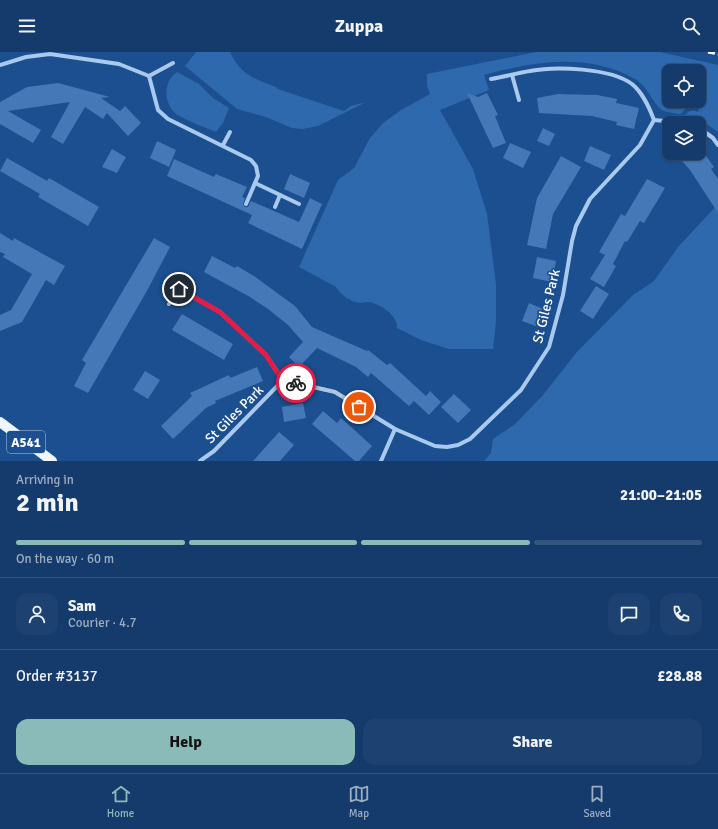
<!DOCTYPE html>
<html lang="en">
<head>
<meta charset="utf-8">
<style>
	body { margin:0; font-family:Signika,sans-serif; background:#1d4271; color:#f1f3f6; height:100vh; display:flex; flex-direction:column; font-size:15px; white-space:nowrap }
	* { box-sizing:border-box; margin:0 }
	p { font-size:13px; color:#9dadc1 }
	.icon { flex:none; width:22px; height:22px; fill:none; stroke:currentColor; stroke-width:2; stroke-linecap:round; stroke-linejoin:round }
	.map { position:relative; height:409px; overflow:hidden }
	.drawer { display:flex; flex-direction:column; background:#143b6b; flex:1 }
	.drawer>* { flex:none }
	.buttons { position:absolute; left:662px; top:12px; display:grid; gap:8px }
	.buttons a { display:grid; place-items:center; width:44px; height:44px; border-radius:8px; background:#143b6b; box-shadow:0 1px 3px #0004,0 0 0 1px #33557e; font-size:20px }
	.pin { position:absolute; display:grid; place-items:center; width:34px; height:34px; color:#fff; margin:-17px; border:2px solid #fff; border-radius:50%; box-shadow:0 1px 4px #0007 }
	.courier { position:absolute; display:grid; place-items:center; width:40px; height:40px; margin:-20px; border:3px solid #e11d48; border-radius:50%; background:#fff; color:#222; box-shadow:0 1px 5px #0007 }
	.head em { font-style:normal; font-weight:800 }
	.head div { display:flex; flex-direction:column-reverse }
	.head { display:flex; align-items:center; justify-content:space-between; height:68px; padding:0 16px }
	h1 { font-size:26px; font-weight:800; line-height:30px }
	.bar { display:grid; grid-template-columns:repeat(4,1fr); gap:6px 4px; align-content:center; height:48px; padding:0 16px }
	.bar i { height:5px; border-radius:3px; background:#33557e }
	.bar .on { background:#8bbbb9 }
	.bar p { grid-column:span 4 }
	.line { display:flex; align-items:center; gap:10px; padding:0 16px; border-top:1px solid #33557e }
	.line div { flex:1 }
	.round { display:grid; place-items:center; flex:none; width:42px; height:42px; border-radius:12px; background:#1d4271 }
	.button { display:flex; gap:8px; margin-top:auto; padding:8px 16px }
	.button a { flex:1; height:46px; border-radius:12px; background:#8bbbb9; color:#111; font-size:16px; font-weight:800; line-height:46px; text-align:center }
	.button a+a { background:#1d4271; color:#f1f3f6 }
	header { display:flex; justify-content:space-between; align-items:center; height:52px; padding:0 16px; background:#143b6b; font-size:18px; font-weight:800 }
	.tabs { display:flex; justify-content:space-around; align-items:center; height:56px; border-top:1px solid #33557e; background:#143b6b; font-size:11px; color:#9dadc1 }
	.tabs a { display:grid; justify-items:center; gap:2px }
	.tabs .on { color:#8bbbb9 }
	.map>svg:first-child { display:block }
	.green { fill:#2e69ad; fill-rule:evenodd }
	.building { fill:#4478b7 }
	.lines { fill:none; stroke-linecap:round; stroke-linejoin:round }
	.street { stroke:#a9c9ee; stroke-width:4 }
	.primary { stroke:#f0f6ff; stroke-width:10 }
	.rail { stroke:#fff; stroke-width:3; stroke-dasharray:7 3; stroke-linecap:butt }
	.done { stroke:#afc1d8; stroke-width:4; stroke-dasharray:0 7.2 }
	.route { stroke:#e11d48; stroke-width:5 }
	.labels { text-anchor:middle; stroke-width:3.5; stroke-linejoin:round; paint-order:stroke }
	.shield { fill:#1b4f8f; stroke:#bbcadd; stroke-width:1 }
	.shield-label { font-size:13px; font-weight:bold; fill:#fff }
	.street-label { font-size:14px; fill:#fff; stroke:#1b4f8f }
</style>
</head>
<body>
<header><svg class="icon" aria-label="menu" viewBox="0 0 24 24"><path d="M4 6h16M4 12h16M4 18h16"/></svg>Zuppa<svg class="icon" aria-label="search" viewBox="0 0 24 24"><circle cx="10" cy="10" r="6"/><path d="M15 15l6 6"/></svg></header>
<div class="map">
<svg width="718" height="409" viewBox="0 0 718 409">
	<rect width="100%" height="100%" fill="#1b4f8f"/>
	<!-- green -->
	<g class="green">
		<path d="M196,0H230C240,22 254,27 276,35L278,37L344,59L351,54L366,50L318,74L303,77L292,76L266,65L237,57L185,14Z"/>
		<path d="M536,0H660L718,13V80L695,64L685,63C689,59 692,57 698,60L699,56C691,52 686,55 681,62C676,61 667,61 662,58C655,54 647,35 637,28C589,0 536,9 484,23L489,38L440,58L473,117L487,162L496,232V270L493,297H449L421,288L397,276C398,265 383,254 373,251C369,249 364,251 360,251C350,250 341,243 336,235L299,215L338,128L354,116L370,86L383,71L401,58L430,42L427,34V22ZM669,19H699V49H669Z"/>
		<path d="M177,20L199,32L213,46L229,56L223,71L216,80C207,76 179,66 174,60C163,49 164,28 177,20Z"/>
		<path d="M718,152V409H484L491,401L493,387L515,372L543,343L576,301L633,243L654,229L678,195Z"/>
	</g>
	<!-- building -->
	<g class="building">
		<path d="M58,31L110,45L101,46L120,59L125,54L141,71L128,84L107,61L103,67L85,55L63,92L51,85L70,50L8,59L41,78L33,91L0,72V50L27,35Z"/>
		<path d="M467,41L478,45L487,41L498,63L495,64L506,91L493,96Z"/>
		<path d="M558,42L597,43L617,47L616,51L639,56L634,77L616,73L617,70L592,64L539,61L537,46Z"/>
		<path d="M543,76L555,82L549,94L537,89Z"/>
		<path d="M157,89L176,98L169,115L150,106Z"/>
		<path d="M510,91L531,100L523,116L503,106Z"/>
		<path d="M590,94L611,103L604,118L584,109Z"/>
		<path d="M112,97L126,105L117,121L102,115Z"/>
		<path d="M675,101H704L714,115L711,117L718,127V161L690,118Z"/>
		<path d="M561,104L581,115L553,162L546,197L527,193L537,146Z"/>
		<path d="M7,106L47,129L49,126L99,155L88,174L38,145L40,142L0,119Z"/>
		<path d="M174,107L214,125L216,122L247,135L242,145L245,146L243,152L245,155H248L251,149L299,170L310,146L322,152L302,197L248,171L252,163L167,124Z"/>
		<path d="M290,122L310,131L304,146L284,137Z"/>
		<path d="M647,127L665,136L644,171L640,169L627,190L625,189L613,212L616,214L604,235L590,227L605,203L599,200L621,162L625,164Z"/>
		<path d="M0,181L13,189L14,186L65,214L54,233L46,228L22,270L0,279V263L11,258L32,222L3,205L5,202L0,200Z"/>
		<path d="M154,186L170,195L148,237L88,341L74,334L86,311L82,308Z"/>
		<path d="M212,204L235,216L237,214L254,224L295,254L312,275L367,299L368,298L387,313L390,311L426,344L430,339L441,350L429,363L414,349L409,354L371,321L368,325L356,315L317,296L299,315L289,305L303,290L288,273L268,257L250,245L204,220Z"/>
		<path d="M537,205L556,209L552,230L533,226Z"/>
		<path d="M596,234L609,242L593,267L580,259Z"/>
		<path d="M529,251L548,259L541,276L522,269Z"/>
		<path d="M182,262L233,292L224,308L172,278Z"/>
		<path d="M257,315L263,329L215,349L216,351L206,356L173,387L161,374L192,344L190,341L229,323L230,326Z"/>
		<path d="M145,319L160,328L148,347L133,338Z"/>
		<path d="M454,342L471,358L458,371L441,355Z"/>
		<path d="M303,351L306,366L284,370L282,355Z"/>
		<path d="M323,359L337,371L341,366L372,394L359,409H355L312,372Z"/>
		<path d="M279,380L294,393L280,409H253Z"/>
	</g>
	<g class="lines">
		<!-- street -->
		<g class="street">
			<path d="M0,13L26,5L50,2L119,12L149,24"/>
			<path d="M512,23L519,48"/>
			<path d="M149,24L158,58L168,67L251,108L256,114L258,124L246,152"/>
			<path d="M149,24L173,11"/>
			<path d="M654,68L685,71"/>
			<path d="M699,76L713,86L718,93"/>
			<path d="M223,93L230,80"/>
			<path d="M255,131L299,152"/>
			<path d="M275,155L280,143"/>
			<path d="M169,252L179,237L220,260L266,303L283,328L214,399L200,409"/>
			<path d="M283,328L335,340L395,377L435,394L447,395L458,393L470,387L521,338L549,295L563,243L572,189L576,174L590,147L640,93L654,68C649,55 643,41 632,32C610,16 556,14 530,19C517,21 504,25 491,27"/>
			<path d="M381,409L395,377"/>
		</g>
		<!-- primary -->
		<path class="primary" d="M0,370L52,409"/>
		<!-- rail -->
		<path class="rail" d="M708,0L718,2"/>
	</g>
	<g class="lines">
		<!-- done -->
		<path class="done" d="M296,331L335,340L359,355"/>
		<!-- route -->
		<path class="route" d="M179,237L220,260L266,303L282,328L296,331"/>
	</g>
	<g class="labels">
		<!-- shield labels -->
		<rect class="shield" x="7" y="379" width="38" height="22" rx="3"/>
		<g class="shield-label">
			<text x="26" y="395">A541</text>
		</g>
		<!-- street labels -->
		<g class="street-label">
			<text transform="translate(546 254) rotate(-76)" y="5">St Giles Park</text>
			<text transform="translate(234 362) rotate(-45)" y="5">St Giles Park</text>
		</g>
	</g>
</svg>
<div class="buttons">
<a><svg class="icon" aria-label="locate" viewBox="0 0 24 24"><circle cx="12" cy="12" r="6"/><path d="M12 2v4M12 18v4M2 12h4M18 12h4"/></svg></a>
<a><svg class="icon" aria-label="layers" viewBox="0 0 24 24"><path d="M12 4l9 5-9 5-9-5zM3 14l9 5 9-5"/></svg></a>
</div>
<div class="pin" style="left:359px;top:355px;background:#ea580c"><svg class="icon" aria-label="bag" viewBox="0 0 24 24"><path d="M5 8h14l-1 12H6zM9 8a3 3 0 0 1 6 0"/></svg></div>
<div class="pin" style="left:179px;top:237px;background:#1f2937"><svg class="icon" aria-label="home" viewBox="0 0 24 24"><path d="M3 11l9-7 9 7M6 9v11h12V9"/></svg></div>
<div class="courier" style="left:296px;top:331px"><svg class="icon" aria-label="bike" viewBox="0 0 24 24"><circle cx="6" cy="16" r="4"/><circle cx="18" cy="16" r="4"/><path d="M6 16l4-8h5l3 8M10 8l3 8H6M13 5h3"/></svg></div>
</div>
<section class="drawer">
<div class="head"><div><h1>2 min</h1><p>Arriving in</p></div><em>21:00–21:05</em></div>
<div class="bar"><i class="on"></i><i class="on"></i><i class="on"></i><i></i><p>On the way · 60 m</p></div>
<div class="line" style="height:72px"><a class="round"><svg class="icon" aria-label="person" viewBox="0 0 24 24"><circle cx="12" cy="8" r="4"/><path d="M4 21q1-7 8-7t8 7"/></svg></a><div><b>Sam</b><p>Courier · 4.7</p></div><a class="round"><svg class="icon" aria-label="chat" viewBox="0 0 24 24"><path d="M4 5h16v11H9l-5 4z"/></svg></a><a class="round"><svg class="icon" aria-label="phone" viewBox="0 0 24 24"><path d="M5 4h4l2 5-3 2q2 4 5 5l2-3 5 2v4C11 20 4 13 5 4z"/></svg></a></div>
<div class="line" style="height:52px"><div>Order #3137</div><b>£28.88</b></div>
<div class="button"><a>Help</a><a>Share</a></div>
</section>
<nav class="tabs">
<a class="on"><svg class="icon" aria-label="home" viewBox="0 0 24 24"><path d="M3 11l9-7 9 7M6 9v11h12V9"/></svg>Home</a>
<a><svg class="icon" aria-label="map" viewBox="0 0 24 24"><path d="M3 6l6-2 6 2 6-2v14l-6 2-6-2-6 2zM9 4v14M15 6v14"/></svg>Map</a>
<a><svg class="icon" aria-label="saved" viewBox="0 0 24 24"><path d="M7 4h10v16l-5-4-5 4z"/></svg>Saved</a>
</nav>
</body>
</html>
